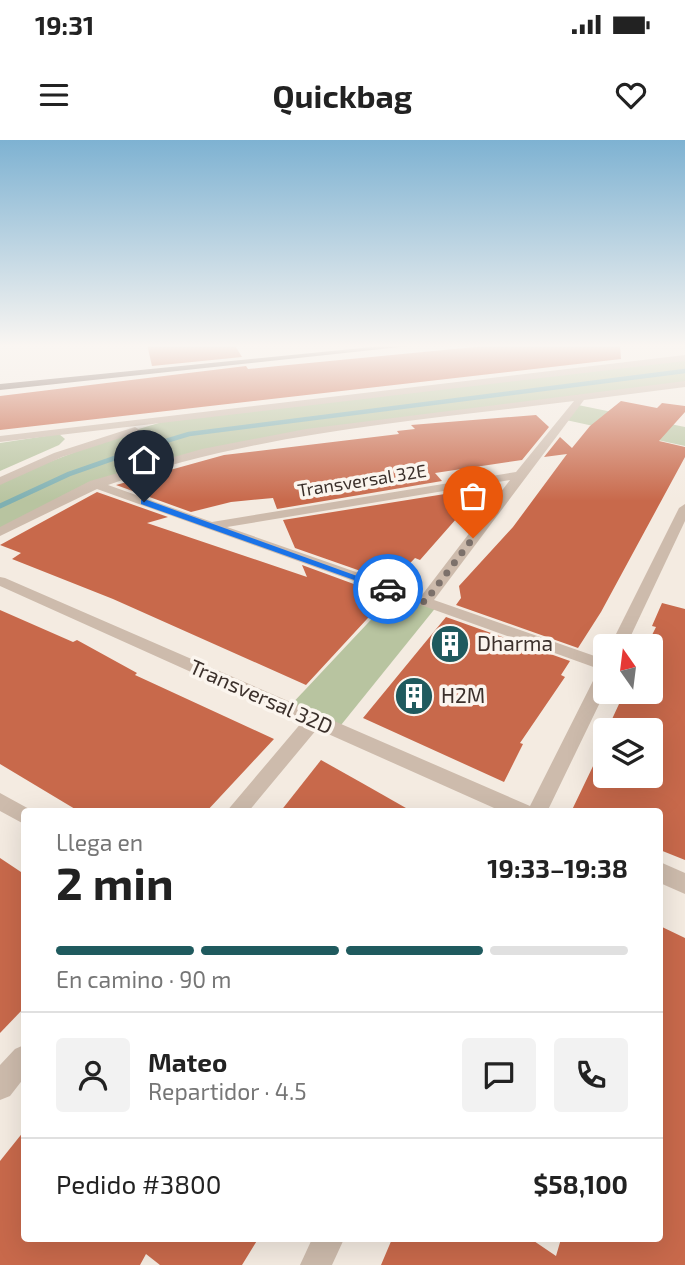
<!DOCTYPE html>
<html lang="es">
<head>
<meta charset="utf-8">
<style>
	body { margin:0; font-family:"Exo 2",sans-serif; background:#f2f2f2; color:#222; height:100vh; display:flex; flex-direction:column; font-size:26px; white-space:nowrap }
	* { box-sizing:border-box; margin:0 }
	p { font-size:23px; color:#767676 }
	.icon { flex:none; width:38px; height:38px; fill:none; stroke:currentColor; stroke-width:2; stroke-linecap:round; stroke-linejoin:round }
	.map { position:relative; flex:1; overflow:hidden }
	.sheet { position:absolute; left:21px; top:668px; width:642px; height:434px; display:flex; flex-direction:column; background:#fff; border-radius:7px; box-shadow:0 7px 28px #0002 }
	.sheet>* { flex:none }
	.needle { width:46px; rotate:346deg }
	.tools { position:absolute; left:593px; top:494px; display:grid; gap:14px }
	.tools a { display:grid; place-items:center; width:70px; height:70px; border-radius:7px; background:#fff; box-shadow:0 7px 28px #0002; font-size:35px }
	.pin { position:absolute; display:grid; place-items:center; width:60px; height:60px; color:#fff; margin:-72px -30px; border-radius:50% 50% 50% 0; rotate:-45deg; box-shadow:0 0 7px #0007 }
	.pin .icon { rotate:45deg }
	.courier { position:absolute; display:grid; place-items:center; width:70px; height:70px; margin:-35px; border:5px solid #1a73e8; border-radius:50%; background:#fff; color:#222; box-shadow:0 2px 9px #0007 }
	.headline em { font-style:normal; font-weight:700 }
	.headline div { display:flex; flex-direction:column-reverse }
	.headline { display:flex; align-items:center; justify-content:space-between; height:119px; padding:0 35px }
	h1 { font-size:46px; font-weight:700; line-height:52px }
	.bar { display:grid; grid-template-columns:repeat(4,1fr); gap:10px 7px; align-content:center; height:84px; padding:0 35px }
	.bar i { height:9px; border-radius:5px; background:#e0e0e0 }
	.bar .active { background:#1f5a5e }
	.bar p { grid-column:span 4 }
	.line { display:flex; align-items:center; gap:18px; padding:0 35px; border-top:2px solid #e0e0e0 }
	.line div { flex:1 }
	.round { display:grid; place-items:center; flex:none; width:74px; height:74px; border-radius:7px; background:#f2f2f2 }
	.status { display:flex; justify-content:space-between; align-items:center; height:49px; padding:0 35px; background:#fff; direction:ltr }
	.status svg { height:19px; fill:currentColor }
	header { display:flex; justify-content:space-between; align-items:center; height:91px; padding:0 35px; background:#fff; font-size:32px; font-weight:700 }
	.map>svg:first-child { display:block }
	.green { fill:#b8c4a0 }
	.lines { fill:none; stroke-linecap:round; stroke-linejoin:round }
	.stream-far1 { stroke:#7fb0b2; stroke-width:4.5 }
	.stream { stroke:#7fb0b2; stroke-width:5 }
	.building { fill:#c8694b }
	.minor { fill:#cdbbac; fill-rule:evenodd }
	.major { fill:#7d675c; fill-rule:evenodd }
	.route { fill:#1a73e8 }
	.done { stroke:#7c716b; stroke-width:7; stroke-dasharray:0 12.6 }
	.labels { text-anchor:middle; stroke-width:7; stroke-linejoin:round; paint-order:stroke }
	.far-street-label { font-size:18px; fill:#3b302b; stroke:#fbf5ee }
	.poi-label { font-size:21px; fill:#3b302b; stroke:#fbf5ee; text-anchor:start }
	.street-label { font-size:21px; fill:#3b302b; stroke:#fbf5ee }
</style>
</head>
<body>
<div class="status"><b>19:31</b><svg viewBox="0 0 49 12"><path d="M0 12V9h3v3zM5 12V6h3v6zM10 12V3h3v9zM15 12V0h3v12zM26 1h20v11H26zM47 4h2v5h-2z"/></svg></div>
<header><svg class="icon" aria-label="menu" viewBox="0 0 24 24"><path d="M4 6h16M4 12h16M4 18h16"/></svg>Quickbag<svg class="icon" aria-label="heart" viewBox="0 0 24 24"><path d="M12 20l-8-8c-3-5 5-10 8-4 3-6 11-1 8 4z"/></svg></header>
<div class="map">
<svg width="685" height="1125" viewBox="0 0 685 1125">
	<rect width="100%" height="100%" fill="#f4ebe1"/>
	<!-- green -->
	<g class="green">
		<path d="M685,218V244L329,289L217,307L110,338L0,392V341L122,294L182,276Z"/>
		<path d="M578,265L685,287V306L566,280Z"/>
		<path d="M59,294L65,299L59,305L0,331V303Z"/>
		<path d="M397,452L437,466L337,590L288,568Z"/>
	</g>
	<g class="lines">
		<!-- stream-far1 -->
		<path class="stream-far1" d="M149,306L189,294L685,231"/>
		<!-- stream -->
		<path class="stream" d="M0,366L69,334L155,304"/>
	</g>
	<!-- building -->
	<g class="building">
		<path d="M147,204H234L242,217L152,226Z"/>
		<path d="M506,204H620L621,219L0,290V256L246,226L248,229L278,226Z"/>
		<path d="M621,261L657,268L662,263L685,266V272L659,301L685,307V317L601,472L578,508L456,465L461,458L459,446L513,387L567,314L544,317L560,297L572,308L590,286Z"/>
		<path d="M536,275L549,287L522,320L435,333L442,341L277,369L273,358L231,362L191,372L116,345L224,315L399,294L397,291L415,289L411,285Z"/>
		<path d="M97,352L168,377L147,383L307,437L302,425L381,454L373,463L379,466L306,545L113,459L12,419L21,413L0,405Z"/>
		<path d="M451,353L464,370L420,420L415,418L392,442L295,408L283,380Z"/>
		<path d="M662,463L685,469V720L660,710V672H571L606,599V635H651V590H607L625,551H651V497L656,487L652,486Z"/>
		<path d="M0,470L73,502L77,500L137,533L135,535L274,599L206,672H80L0,624Z"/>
		<path d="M446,477L570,521L561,535L565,537L520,603L523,604L504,642L363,578Z"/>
		<path d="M321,620L362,643L413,672H280Z"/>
		<path d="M0,718L24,734V868L0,893Z"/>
		<path d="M660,786L685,798V1125H381L392,1099H531L556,1116L561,1099H660Z"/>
		<path d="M24,991V1099H258L242,1125H160L146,1114L140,1125H0V1021Z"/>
	</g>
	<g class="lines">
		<!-- minor -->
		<g class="minor">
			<path d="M685,215V221L0,302V296Z"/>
			<path d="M685,241V247L584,260L434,460L606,520V550L547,672H503L317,589L248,672H226L302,582L0,446V437L5,438L530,666L599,529L97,349L0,396V387L90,341L202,309L306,289ZM574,261L516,332L212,382L108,345C258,292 417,281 574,261ZM510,340L422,455L227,387Z"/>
			<path d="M135,287L140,290L139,292L62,317L0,345V337L54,313Z"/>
			<path d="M685,364V381L626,506H610L679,368Z"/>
			<path d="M0,653L31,670L32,672H24V684L0,671Z"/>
			<path d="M660,722L685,733V754L660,743Z"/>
			<path d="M24,905V938L10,956L0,960V925L15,909Z"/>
			<path d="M312,1099H344L332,1125H300Z"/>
		</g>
		<!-- major -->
		<path class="major" d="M402,204H428L0,250V244Z"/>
	</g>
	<!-- sky -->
	<linearGradient id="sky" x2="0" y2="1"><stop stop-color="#7eb2d2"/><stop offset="0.57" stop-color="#faf6f2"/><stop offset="1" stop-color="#faf6f2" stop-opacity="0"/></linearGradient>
	<rect width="685" height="361" fill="url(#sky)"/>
	<!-- route -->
	<path class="route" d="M141,360H147L393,449L385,451L141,364Z"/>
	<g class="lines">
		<!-- done -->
		<path class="done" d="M388,449L425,462L473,398"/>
	</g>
	<!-- icons -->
	<defs>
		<g id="building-disc" transform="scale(2.0125)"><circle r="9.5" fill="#1f5a5e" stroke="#fbf5ee"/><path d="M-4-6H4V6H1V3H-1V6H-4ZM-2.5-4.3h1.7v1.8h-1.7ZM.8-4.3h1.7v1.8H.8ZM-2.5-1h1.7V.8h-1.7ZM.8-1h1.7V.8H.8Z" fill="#fff"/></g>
	</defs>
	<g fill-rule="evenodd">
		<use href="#building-disc" x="450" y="504"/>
		<use href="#building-disc" x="414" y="556"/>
	</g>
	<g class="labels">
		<!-- far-street labels -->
		<g class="far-street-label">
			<text transform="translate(362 341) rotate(-9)" y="6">Transversal 32E</text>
		</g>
		<!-- poi labels -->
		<g class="poi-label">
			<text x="477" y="511">Dharma</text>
			<text x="441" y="563">H2M</text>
		</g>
		<!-- street labels -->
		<g class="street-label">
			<text transform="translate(261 557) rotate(24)" y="7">Transversal 32D</text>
		</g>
	</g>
</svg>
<div class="tools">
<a><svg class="needle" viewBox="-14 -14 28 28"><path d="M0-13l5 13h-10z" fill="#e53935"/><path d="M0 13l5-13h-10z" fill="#767676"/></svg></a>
<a><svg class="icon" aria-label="layers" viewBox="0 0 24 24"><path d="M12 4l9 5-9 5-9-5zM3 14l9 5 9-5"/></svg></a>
</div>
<div class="pin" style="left:473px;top:398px;background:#ea580c"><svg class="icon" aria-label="bag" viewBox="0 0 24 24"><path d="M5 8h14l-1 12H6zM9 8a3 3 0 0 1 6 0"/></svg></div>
<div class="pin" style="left:144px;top:362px;background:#1f2937"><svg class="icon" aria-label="home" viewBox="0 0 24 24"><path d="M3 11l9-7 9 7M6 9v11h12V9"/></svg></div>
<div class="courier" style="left:388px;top:449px"><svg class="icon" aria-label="car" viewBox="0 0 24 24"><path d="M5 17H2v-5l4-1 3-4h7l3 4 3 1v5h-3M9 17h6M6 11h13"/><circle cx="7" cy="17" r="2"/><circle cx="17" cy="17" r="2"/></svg></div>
<section class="sheet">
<div class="headline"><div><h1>2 min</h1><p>Llega en</p></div><em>19:33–19:38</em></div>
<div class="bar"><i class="active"></i><i class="active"></i><i class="active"></i><i></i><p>En camino · 90 m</p></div>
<div class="line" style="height:126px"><a class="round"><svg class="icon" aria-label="person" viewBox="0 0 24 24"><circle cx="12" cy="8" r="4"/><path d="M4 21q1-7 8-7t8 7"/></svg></a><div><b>Mateo</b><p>Repartidor · 4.5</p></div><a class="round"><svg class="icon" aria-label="chat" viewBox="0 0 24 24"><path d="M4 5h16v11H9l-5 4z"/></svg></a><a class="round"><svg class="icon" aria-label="phone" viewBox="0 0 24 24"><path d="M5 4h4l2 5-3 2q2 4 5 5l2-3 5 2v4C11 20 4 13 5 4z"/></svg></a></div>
<div class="line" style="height:91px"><div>Pedido #3800</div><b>$58,100</b></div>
</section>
</div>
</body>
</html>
